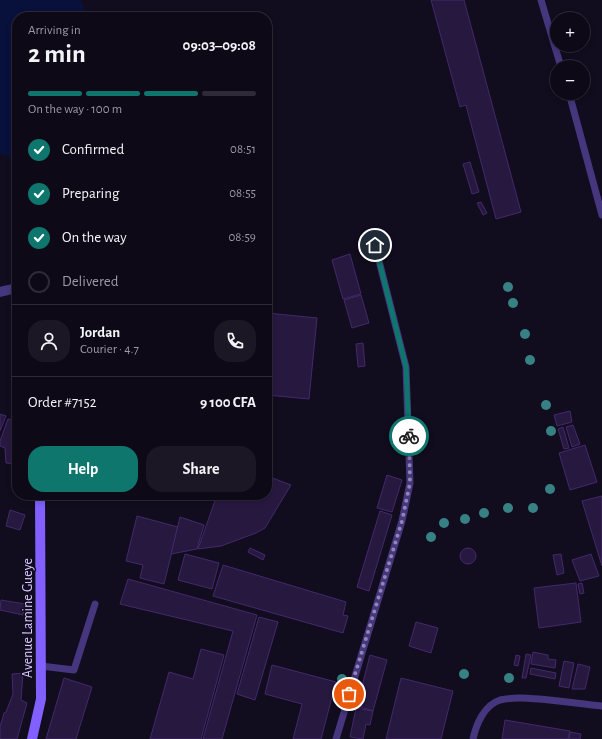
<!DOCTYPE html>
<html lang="en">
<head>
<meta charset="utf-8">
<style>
	body { margin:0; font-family:"Alegreya Sans",sans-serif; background:#1c1724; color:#f1f3f6; height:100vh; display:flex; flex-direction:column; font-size:15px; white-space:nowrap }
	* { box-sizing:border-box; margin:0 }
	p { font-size:13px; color:#9b9aa1 }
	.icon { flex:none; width:22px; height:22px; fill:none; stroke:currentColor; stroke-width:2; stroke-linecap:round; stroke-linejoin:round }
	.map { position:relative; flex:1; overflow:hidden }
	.details { position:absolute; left:12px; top:12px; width:260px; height:488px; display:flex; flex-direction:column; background:#0e0917; border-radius:16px; box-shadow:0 2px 6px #0003,0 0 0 1px #2e2a36 }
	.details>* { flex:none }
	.tools { position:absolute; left:550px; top:12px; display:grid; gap:8px }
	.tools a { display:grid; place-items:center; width:40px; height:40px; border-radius:50%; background:#0e0917; box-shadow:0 2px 6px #0003,0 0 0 1px #2e2a36; font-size:20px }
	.pin { position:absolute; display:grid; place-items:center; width:34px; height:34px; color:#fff; margin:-17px; border:2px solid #fff; border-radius:50%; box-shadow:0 1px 4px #0007 }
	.courier { position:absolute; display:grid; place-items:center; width:40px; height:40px; margin:-20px; border:3px solid #0f766e; border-radius:50%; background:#fff; color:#222; box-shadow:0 1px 5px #0007 }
	.headline em { font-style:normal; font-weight:600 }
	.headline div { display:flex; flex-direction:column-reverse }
	.headline { display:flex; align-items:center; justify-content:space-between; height:68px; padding:0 16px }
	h1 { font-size:26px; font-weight:600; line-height:30px }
	.bar { display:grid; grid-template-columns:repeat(4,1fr); gap:6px 4px; align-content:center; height:48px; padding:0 16px }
	.bar i { height:5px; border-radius:3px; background:#2e2a36 }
	.bar .active { background:#0f766e }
	.bar p { grid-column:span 4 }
	.line { display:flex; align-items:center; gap:10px; padding:0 16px; border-top:1px solid #2e2a36 }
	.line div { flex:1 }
	.round { display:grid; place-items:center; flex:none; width:42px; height:42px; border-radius:16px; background:#1c1724 }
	ol { padding:0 16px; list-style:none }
	li { display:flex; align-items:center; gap:12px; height:44px }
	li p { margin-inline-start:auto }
	li .icon { padding:4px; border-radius:50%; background:#0f766e; color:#fff; stroke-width:4 }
	li:last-child { color:#9b9aa1 }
	li i { width:22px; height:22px; border:2px solid #2e2a36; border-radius:50% }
	.action { display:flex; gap:8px; margin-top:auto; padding:8px 16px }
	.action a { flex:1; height:46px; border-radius:16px; background:#0f766e; color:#fff; font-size:16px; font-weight:600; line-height:46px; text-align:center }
	.action a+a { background:#1c1724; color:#f1f3f6 }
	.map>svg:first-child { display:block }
	.water { fill:#08113b }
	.building { fill:#271840; stroke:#43296c }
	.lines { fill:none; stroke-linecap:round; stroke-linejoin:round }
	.lane { stroke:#46367e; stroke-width:7 }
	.street { stroke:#46367e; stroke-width:10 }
	.secondary { stroke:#8160ff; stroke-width:10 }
	.tree { fill:#378184 }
	.done { stroke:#9387b1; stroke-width:4; stroke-dasharray:0 7.2 }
	.route { stroke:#0f766e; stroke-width:5 }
	.labels { text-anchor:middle; stroke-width:3; stroke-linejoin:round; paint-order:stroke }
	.street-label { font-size:14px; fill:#d9c9ff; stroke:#120c1f }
</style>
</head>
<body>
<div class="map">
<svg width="602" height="739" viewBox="0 0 602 739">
	<rect width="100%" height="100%" fill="#120c1f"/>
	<!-- water -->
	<path class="water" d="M0,0H81L86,17H17V158L0,154Z"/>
	<!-- building -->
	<g class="building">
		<path d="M431,0H464L521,212L496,219L466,105L460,107Z"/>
		<path d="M470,162L479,192L472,194L463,164Z"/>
		<path d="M481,202L487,213L483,215L477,203Z"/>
		<path d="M350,254L361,294L343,299L332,260Z"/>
		<path d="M361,295L369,323L352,328L344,300Z"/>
		<path d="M267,313L317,318L309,399L267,395Z"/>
		<path d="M363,343L365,366L358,367L356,344Z"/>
		<path d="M570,411L572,422L557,426L554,415Z"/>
		<path d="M0,414L6,416L0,431Z"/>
		<path d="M8,419L17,421V464L6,463L5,448L0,446V441Z"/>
		<path d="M573,425L580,444L572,447L566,427Z"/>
		<path d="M563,427L569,448L564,449L558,429Z"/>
		<path d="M585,445L597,482L570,490L559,453Z"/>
		<path d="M387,475L402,480L392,512L377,508Z"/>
		<path d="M267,476L291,485L265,528L256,533L221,546L198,549L217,495H267Z"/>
		<path d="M602,496V566L582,501Z"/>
		<path d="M10,510L25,515L20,530L6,526Z"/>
		<path d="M380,511L392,515L369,591L357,587Z"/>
		<path d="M137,516L178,527L164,584L140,578L143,565L126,561Z"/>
		<path d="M180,517L204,525L197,549L171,554Z"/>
		<path d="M250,548L265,555L263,560L248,552Z"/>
		<circle cx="468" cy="556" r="8"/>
		<path d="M185,554L219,563L212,589L178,580Z"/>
		<path d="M561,554L564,573L557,575L553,555Z"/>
		<path d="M591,554L599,576L580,581L572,560Z"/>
		<path d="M223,565L346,602L343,615L348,616L343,633L213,596Z"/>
		<path d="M128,579L257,615L222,739H203L233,631L120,604Z"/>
		<path d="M576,583L581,622L539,628L534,588Z"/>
		<path d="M582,583L584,593L580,594L578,584Z"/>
		<path d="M1,600L25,604L23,615L0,610Z"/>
		<path d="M259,617L278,622L255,700L237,694Z"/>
		<path d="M416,622L438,628L431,653L409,646Z"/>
		<path d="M201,649L224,655L201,739H150L169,672L193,679Z"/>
		<path d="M533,652L548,655V659L556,660L555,668L531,664Z"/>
		<path d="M526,654L531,655L526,678H522Z"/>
		<path d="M370,655L387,660L373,711L357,706Z"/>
		<path d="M516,655L520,656L518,666L514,665Z"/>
		<path d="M564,661L574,663L569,688L559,686Z"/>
		<path d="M578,664L590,667L585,689H572Z"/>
		<path d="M272,665L336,682L321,739H293L302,704L265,694Z"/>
		<path d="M531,668L556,673L555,679L530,674Z"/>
		<path d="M23,673L21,700L27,703L17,739H0V727L4,713L6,712L13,694L12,674Z"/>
		<path d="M64,678L92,687L76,739H46Z"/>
		<path d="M401,678L453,691L441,739H386Z"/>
		<path d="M356,708L373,711L370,725L366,724L363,739L350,737Z"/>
		<path d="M505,720L570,731L568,739H502Z"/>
		<path d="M570,732L581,734L580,739H569Z"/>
	</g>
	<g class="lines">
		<!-- lane -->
		<g class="lane">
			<path d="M541,0L561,67"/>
			<path d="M569,93L602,215"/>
			<path d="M41,666L74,670L95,604"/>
			<path d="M336,739L402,521L410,483L406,367L375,245"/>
			<path d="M473,739C476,725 484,705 500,700C524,694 576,704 602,706"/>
		</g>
		<!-- street -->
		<path class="street" d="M0,292L17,288"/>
		<!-- secondary -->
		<path class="secondary" d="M32,739L41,699L40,495"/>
	</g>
	<!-- trees -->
	<g class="tree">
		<circle cx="508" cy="287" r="5"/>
		<circle cx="513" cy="303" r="5"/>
		<circle cx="525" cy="334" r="5"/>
		<circle cx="530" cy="360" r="5"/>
		<circle cx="546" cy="405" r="5"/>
		<circle cx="551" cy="431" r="5"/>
		<circle cx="550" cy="489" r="5"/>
		<circle cx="508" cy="508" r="5"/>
		<circle cx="533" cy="508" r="5"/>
		<circle cx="484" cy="513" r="5"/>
		<circle cx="465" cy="519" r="5"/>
		<circle cx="444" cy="523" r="5"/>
		<circle cx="431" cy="537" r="5"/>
		<circle cx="464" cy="674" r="5"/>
		<circle cx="509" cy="678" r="5"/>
		<circle cx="342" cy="679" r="5"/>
	</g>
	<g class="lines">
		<!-- done -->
		<path class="done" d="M349,694L402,521L410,483L409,436"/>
		<!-- route -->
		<path class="route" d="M375,245L406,367L409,436"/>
	</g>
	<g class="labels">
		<!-- street labels -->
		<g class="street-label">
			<text transform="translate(27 618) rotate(-90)" y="5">Avenue Lamine Gueye</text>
		</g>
	</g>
</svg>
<div class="tools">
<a>+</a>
<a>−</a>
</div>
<div class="pin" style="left:349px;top:694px;background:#ea580c"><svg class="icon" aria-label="bag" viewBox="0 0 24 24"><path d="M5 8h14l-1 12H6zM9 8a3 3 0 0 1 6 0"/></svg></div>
<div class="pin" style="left:375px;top:245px;background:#1f2937"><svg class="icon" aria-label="home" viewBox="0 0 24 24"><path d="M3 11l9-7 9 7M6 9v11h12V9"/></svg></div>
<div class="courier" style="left:409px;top:436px"><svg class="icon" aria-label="bike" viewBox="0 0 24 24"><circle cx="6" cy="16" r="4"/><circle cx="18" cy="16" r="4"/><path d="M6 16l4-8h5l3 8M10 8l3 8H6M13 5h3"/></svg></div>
<section class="details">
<div class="headline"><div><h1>2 min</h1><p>Arriving in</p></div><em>09:03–09:08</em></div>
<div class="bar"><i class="active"></i><i class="active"></i><i class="active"></i><i></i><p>On the way · 100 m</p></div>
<ol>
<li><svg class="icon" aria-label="check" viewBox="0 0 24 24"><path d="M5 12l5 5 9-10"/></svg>Confirmed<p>08:51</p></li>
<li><svg class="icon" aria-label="check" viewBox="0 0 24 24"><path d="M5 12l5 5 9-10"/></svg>Preparing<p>08:55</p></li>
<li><svg class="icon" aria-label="check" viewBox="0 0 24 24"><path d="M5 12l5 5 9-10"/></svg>On the way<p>08:59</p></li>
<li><i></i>Delivered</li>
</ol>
<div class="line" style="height:72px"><a class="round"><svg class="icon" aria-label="person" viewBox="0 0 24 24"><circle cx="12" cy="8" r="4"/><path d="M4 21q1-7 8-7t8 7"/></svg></a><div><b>Jordan</b><p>Courier · 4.7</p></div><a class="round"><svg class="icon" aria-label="phone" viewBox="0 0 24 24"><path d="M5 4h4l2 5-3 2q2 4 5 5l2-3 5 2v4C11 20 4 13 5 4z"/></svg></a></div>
<div class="line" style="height:52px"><div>Order #7152</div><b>9 100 CFA</b></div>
<div class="action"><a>Help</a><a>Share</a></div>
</section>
</div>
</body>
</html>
